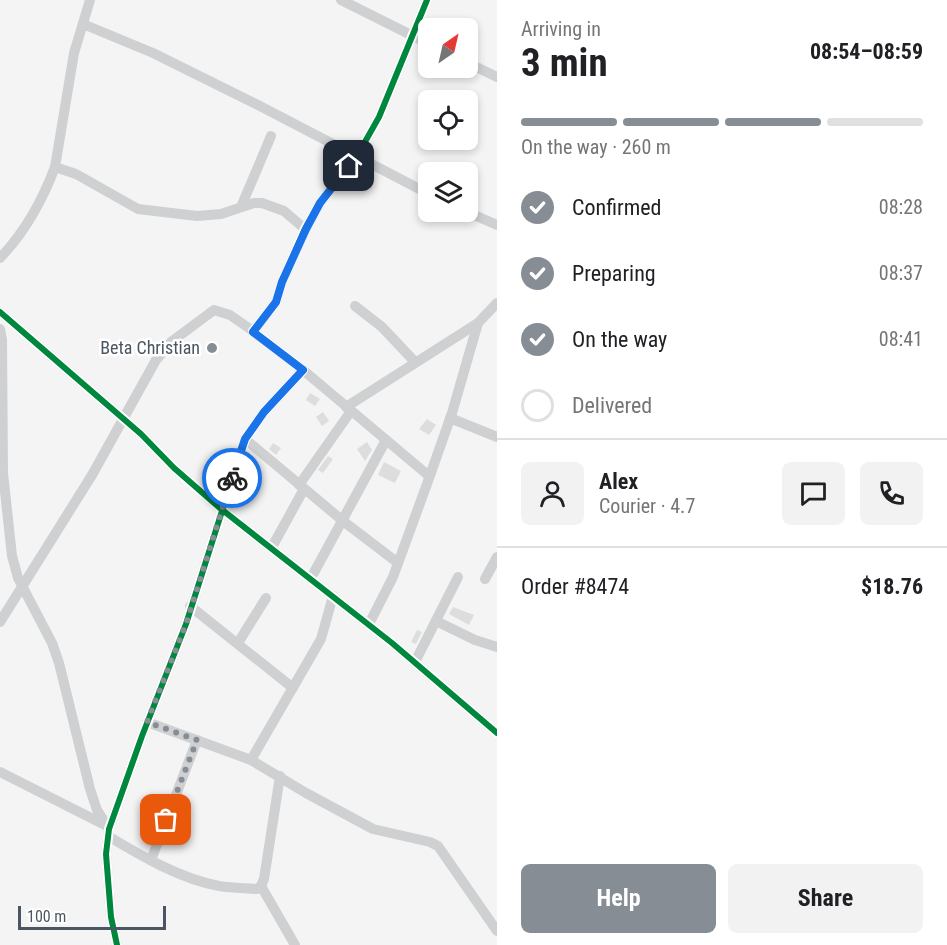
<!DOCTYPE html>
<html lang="en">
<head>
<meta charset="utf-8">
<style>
	body { margin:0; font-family:"Roboto Condensed",sans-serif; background:#f2f2f2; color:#202124; height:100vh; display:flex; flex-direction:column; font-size:22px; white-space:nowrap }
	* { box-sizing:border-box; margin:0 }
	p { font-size:20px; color:#757577 }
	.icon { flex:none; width:33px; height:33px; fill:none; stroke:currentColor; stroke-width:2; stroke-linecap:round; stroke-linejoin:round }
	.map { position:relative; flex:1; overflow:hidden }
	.sheet { display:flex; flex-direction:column; background:#fff; width:450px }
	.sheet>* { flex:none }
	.needle { width:39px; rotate:34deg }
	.controls { position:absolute; left:418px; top:18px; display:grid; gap:12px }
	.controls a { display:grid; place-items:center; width:60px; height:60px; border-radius:9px; background:#fff; box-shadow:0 3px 9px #0003; font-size:30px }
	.scale { position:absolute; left:18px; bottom:15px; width:148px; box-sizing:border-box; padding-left:6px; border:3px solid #4a5661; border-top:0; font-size:16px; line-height:21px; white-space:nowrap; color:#4a5661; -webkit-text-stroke:4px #fff; paint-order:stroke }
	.pin { position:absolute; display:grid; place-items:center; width:51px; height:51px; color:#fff; margin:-26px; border-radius:12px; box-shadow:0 3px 9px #0006 }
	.courier { position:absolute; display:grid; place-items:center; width:60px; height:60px; margin:-30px; border:4px solid #1a73e8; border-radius:50%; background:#fff; color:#222; box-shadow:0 2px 8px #0007 }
	.summary em { font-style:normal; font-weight:700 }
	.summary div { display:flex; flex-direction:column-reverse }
	.summary { display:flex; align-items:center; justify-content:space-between; height:102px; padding:0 24px }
	h1 { font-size:39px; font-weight:700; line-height:45px }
	.bar { display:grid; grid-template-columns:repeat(4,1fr); gap:9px 6px; align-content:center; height:72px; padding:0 24px }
	.bar i { height:8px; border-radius:4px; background:#e0e0e0 }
	.bar .active { background:#868d94 }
	.bar p { grid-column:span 4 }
	.line { display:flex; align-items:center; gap:15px; padding:0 24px; border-top:2px solid #e0e0e0 }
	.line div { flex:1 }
	.round { display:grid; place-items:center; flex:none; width:63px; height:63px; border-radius:9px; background:#f2f2f2 }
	ol { padding:0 24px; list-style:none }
	li { display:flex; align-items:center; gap:18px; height:66px }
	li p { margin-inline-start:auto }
	li .icon { padding:6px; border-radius:50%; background:#868d94; color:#fff; stroke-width:4 }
	li:last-child { color:#757577 }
	li i { width:33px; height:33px; border:3px solid #e0e0e0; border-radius:50% }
	.button { display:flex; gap:12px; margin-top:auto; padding:12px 24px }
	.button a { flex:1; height:69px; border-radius:9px; background:#868d94; color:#fff; font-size:24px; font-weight:700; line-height:69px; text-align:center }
	.button a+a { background:#f2f2f2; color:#202124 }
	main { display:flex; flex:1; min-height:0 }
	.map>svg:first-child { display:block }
	.building { fill:#ddddde }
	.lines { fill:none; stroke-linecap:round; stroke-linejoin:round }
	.street { stroke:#ced0d2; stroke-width:10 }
	.cycleway-casing { stroke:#fff; stroke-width:10 }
	.cycleway { stroke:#00873e; stroke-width:6 }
	.done { stroke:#868d94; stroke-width:6; stroke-dasharray:0 10.8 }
	.route { stroke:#1a73e8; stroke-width:8 }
	.poi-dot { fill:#868d94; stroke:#fff; stroke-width:2 }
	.labels { text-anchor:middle; stroke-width:5; stroke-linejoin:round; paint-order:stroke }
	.poi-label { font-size:18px; fill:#4a5661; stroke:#fff; text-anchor:end }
</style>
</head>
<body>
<main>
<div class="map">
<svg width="497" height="945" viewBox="0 0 497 945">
	<rect width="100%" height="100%" fill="#f4f4f4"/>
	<!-- building -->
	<g class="building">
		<path d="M310,393L320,399L315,406L306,400Z"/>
		<path d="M323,412L329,421L322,426L316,417Z"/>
		<path d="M427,419L436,425L429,435L419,429Z"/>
		<path d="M367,442L372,450L365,461L357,449Z"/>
		<path d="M273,443L281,448L276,455L269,449Z"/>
		<path d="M328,456L333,459L323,473L318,470Z"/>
		<path d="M384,462L401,471L395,483L378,475Z"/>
		<path d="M453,607L474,615L469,625L449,614Z"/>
		<path d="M417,630L422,632L416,644L411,642Z"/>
	</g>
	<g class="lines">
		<!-- street -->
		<g class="street">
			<path d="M341,0L429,44"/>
			<path d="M83,24L153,53L256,104L429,194"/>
			<path d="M468,63L497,77"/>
			<path d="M55,167L76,174L138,209L197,216L221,214L254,203H262L284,211L305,229"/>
			<path d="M241,207L271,136"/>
			<path d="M467,212L497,225"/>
			<path d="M0,258C24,233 43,199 55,167L74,53L90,0"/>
			<path d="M355,306L382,327L415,362"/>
			<path d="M0,312L141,434L174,468L221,509L392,643L497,733"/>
			<path d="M0,329L2,340L3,473L12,556L18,578L52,643L59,663L90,789L97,810L109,829"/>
			<path d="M303,370L429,476"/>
			<path d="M346,407L478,323L497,303"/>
			<path d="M450,418L497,437"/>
			<path d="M245,439L343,521L398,563"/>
			<path d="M299,485L351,411"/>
			<path d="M272,547L304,489"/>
			<path d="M311,578L386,440"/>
			<path d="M485,579L497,557"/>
			<path d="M190,606L293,688"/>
			<path d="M436,621L475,640L497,647"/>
			<path d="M0,622L92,475L156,360L171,342L214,310L230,315L253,331"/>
			<path d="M369,624L393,577L427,484L452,413L478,323"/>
			<path d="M238,643L266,598"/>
			<path d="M415,662L458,577"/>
			<path d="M147,722L251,760L306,793L373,829L430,842L438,846L497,931"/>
			<path d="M251,760L321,639L333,596"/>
			<path d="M0,772L105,825"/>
			<path d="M108,836C141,856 181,879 219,886C232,888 244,888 257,889L261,886L264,879L280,776"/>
			<path d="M151,860L197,740"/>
			<path d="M261,886L295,945"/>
			<path d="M117,945L111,917L106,854L109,829L142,736L186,624L245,439L264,412L303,370L253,331L276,302L282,282L305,229L320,203L357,156L379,117L427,0"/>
		</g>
		<!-- cycleway casing -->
		<g class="cycleway-casing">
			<g id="cycleway">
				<path d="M0,312L141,434L174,468L221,509L392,643L497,733"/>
				<path d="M117,945L111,917L106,854L109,829L142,736L186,624L245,439L264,412L303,370L253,331L276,302L282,282L305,229L320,203L357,156L379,117L427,0"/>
			</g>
		</g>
		<!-- cycleway -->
		<use href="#cycleway" class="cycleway"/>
	</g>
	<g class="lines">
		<!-- done -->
		<path class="done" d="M166,820L197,740L147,722L186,624L232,478"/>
		<!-- route -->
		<path class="route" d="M232,478L245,439L264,412L303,370L253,332L276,302L282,282L306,229L320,203L349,166"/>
	</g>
	<!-- markers -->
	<circle class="poi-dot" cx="212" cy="348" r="6"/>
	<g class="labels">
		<!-- poi labels -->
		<g class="poi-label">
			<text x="200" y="354">Beta Christian</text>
		</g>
	</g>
</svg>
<div class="controls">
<a><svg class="needle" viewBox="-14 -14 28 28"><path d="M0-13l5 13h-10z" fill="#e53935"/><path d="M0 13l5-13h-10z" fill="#757577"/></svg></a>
<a><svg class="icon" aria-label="locate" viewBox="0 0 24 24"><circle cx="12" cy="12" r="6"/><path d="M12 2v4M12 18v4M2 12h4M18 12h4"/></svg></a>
<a><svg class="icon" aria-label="layers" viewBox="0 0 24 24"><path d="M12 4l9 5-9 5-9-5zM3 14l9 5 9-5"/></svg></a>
</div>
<div class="scale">100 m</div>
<div class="pin" style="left:166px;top:820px;background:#ea580c"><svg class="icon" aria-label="bag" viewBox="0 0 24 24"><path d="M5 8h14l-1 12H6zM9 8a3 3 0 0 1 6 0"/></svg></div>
<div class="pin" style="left:349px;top:166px;background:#1f2937"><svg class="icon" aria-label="home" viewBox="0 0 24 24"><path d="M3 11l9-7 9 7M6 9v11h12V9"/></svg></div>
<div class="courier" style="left:232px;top:478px"><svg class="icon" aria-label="bike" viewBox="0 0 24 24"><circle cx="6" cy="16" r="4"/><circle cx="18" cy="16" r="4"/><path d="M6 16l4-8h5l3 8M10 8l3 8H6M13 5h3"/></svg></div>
</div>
<section class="sheet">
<div class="summary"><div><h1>3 min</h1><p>Arriving in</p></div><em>08:54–08:59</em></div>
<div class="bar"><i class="active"></i><i class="active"></i><i class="active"></i><i></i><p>On the way · 260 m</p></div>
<ol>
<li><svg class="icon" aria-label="check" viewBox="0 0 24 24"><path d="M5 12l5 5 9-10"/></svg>Confirmed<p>08:28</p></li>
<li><svg class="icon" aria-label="check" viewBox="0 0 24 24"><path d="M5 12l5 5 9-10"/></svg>Preparing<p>08:37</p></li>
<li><svg class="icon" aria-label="check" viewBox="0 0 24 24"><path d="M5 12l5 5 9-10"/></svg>On the way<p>08:41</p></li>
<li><i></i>Delivered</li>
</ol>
<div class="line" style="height:108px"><a class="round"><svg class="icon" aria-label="person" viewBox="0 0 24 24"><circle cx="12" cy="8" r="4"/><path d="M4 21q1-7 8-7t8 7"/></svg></a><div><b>Alex</b><p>Courier · 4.7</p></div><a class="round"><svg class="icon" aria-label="chat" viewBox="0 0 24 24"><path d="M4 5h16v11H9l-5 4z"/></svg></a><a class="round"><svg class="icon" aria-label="phone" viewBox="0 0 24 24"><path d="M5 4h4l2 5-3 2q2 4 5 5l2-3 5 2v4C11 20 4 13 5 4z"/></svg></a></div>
<div class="line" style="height:78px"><div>Order #8474</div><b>$18.76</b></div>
<div class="button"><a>Help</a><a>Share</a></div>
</section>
</main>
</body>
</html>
